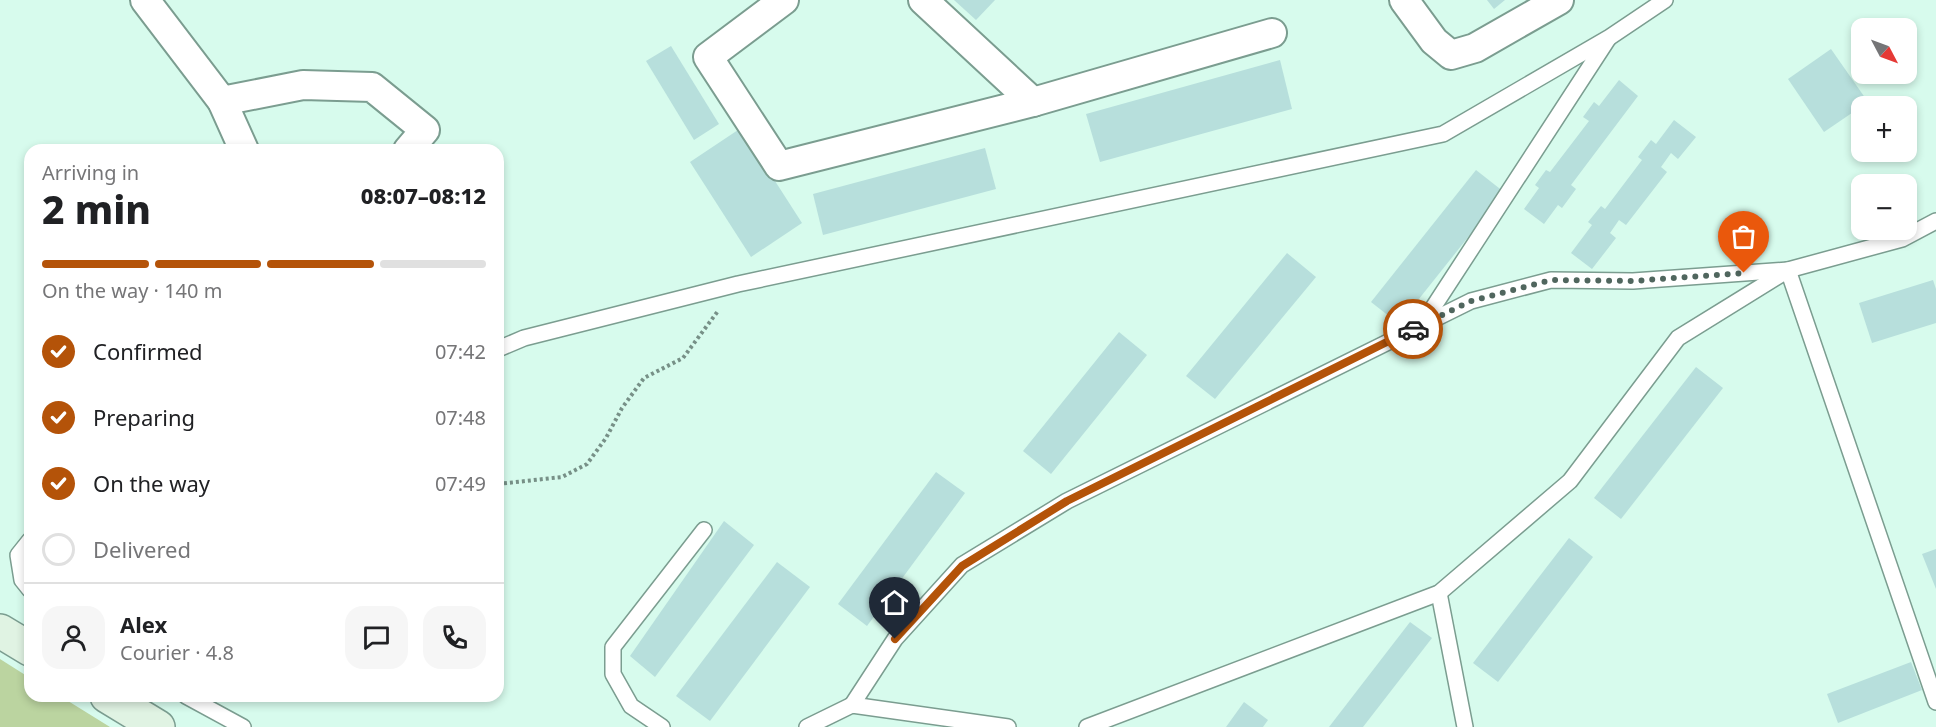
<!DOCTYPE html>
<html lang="en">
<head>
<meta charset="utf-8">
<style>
	body { margin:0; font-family:"Noto Sans",sans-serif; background:#f6f6f6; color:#202124; height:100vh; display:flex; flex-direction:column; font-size:22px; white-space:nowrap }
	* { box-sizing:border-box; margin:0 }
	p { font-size:20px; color:#757577 }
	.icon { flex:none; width:33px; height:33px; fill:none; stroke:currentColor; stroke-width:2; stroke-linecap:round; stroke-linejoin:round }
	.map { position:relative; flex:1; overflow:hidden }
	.sheet { position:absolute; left:24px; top:144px; width:480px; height:558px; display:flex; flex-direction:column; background:#fff; border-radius:18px; box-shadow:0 3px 9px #0003 }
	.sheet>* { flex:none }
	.needle { width:39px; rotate:131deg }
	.fabs { position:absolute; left:1851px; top:18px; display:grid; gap:12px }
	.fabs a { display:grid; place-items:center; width:66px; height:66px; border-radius:12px; background:#fff; box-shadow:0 3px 9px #0003; font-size:30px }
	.pin { position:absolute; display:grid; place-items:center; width:51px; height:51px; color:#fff; margin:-62px -26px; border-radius:50% 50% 50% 0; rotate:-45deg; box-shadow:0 0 6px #0007 }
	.pin .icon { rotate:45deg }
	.courier { position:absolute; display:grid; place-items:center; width:60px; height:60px; margin:-30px; border:4px solid #b45309; border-radius:50%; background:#fff; color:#222; box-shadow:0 2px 8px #0007 }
	.overview em { font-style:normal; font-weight:800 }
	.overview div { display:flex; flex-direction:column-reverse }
	.overview { display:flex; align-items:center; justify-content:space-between; height:102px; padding:0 18px }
	h1 { font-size:39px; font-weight:800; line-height:45px }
	.bar { display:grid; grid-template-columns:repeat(4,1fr); gap:9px 6px; align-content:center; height:72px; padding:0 18px }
	.bar i { height:8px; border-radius:4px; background:#e0e0e0 }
	.bar .selected { background:#b45309 }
	.bar p { grid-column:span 4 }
	.line { display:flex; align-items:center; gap:15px; padding:0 18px; border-top:2px solid #e0e0e0 }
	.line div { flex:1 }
	.round { display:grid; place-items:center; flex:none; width:63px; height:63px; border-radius:18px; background:#f6f6f6 }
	ol { padding:0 18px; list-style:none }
	li { display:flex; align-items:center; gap:18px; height:66px }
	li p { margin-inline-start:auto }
	li .icon { padding:6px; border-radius:50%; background:#b45309; color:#fff; stroke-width:4 }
	li:last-child { color:#757577 }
	li i { width:33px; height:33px; border:3px solid #e0e0e0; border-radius:50% }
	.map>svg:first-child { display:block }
	.green { fill:#bbd4a0 }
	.building { fill:#b7dfdc }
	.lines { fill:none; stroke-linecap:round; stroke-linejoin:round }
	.service-casing { stroke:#7b9d90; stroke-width:18 }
	.minor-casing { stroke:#7b9d90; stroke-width:32 }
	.secondary-casing { stroke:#7b9d90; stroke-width:36 }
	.path { stroke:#779087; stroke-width:4; stroke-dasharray:3 3; stroke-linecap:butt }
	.service { stroke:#fff; stroke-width:15 }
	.minor { stroke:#fff; stroke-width:28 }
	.secondary { stroke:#e0f3e3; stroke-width:33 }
	.done { stroke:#50665e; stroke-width:6; stroke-dasharray:0 10.8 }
	.route { stroke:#b45309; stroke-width:8 }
</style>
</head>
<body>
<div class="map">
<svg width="1936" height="727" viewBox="0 0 1936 727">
	<rect width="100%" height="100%" fill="#d7fbed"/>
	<!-- green -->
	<path class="green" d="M0,659L30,678V696H60L110,727H0Z"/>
	<!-- building -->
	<g class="building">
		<path d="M954,0H995L976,20Z"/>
		<path d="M1487,0H1505L1494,9Z"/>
		<path d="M671,46L719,124L694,140L646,61Z"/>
		<path d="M1831,49L1868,102L1824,132L1788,79Z"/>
		<path d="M1280,60L1292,109L1100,162L1086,114Z"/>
		<path d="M1619,80L1638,96L1571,185L1576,189L1562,208L1558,205L1544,224L1524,209L1539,188L1535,185L1546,170L1550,172L1589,121L1583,117L1594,102L1599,106Z"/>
		<path d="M1674,120L1696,137L1678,159L1671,153L1661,167L1667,172L1626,225L1619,220L1610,233L1616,238L1592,269L1571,253L1592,225L1588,222L1601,206L1605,209L1642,160L1638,157L1651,140L1656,144Z"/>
		<path d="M741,128L802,223L751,257L690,162Z"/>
		<path d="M985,148L996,189L823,235L813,194Z"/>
		<path d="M1476,170L1504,192L1399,324L1371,302Z"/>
		<path d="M1287,253L1316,277L1215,399L1186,376Z"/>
		<path d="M1933,280L1936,289V323L1872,343L1859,303Z"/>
		<path d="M1119,332L1147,355L1051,474L1023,451Z"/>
		<path d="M1696,367L1723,388L1621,519L1594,498Z"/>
		<path d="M936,472L965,493L867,626L838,604Z"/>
		<path d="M724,521L754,545L655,677L630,656Z"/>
		<path d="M1569,538L1593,557L1498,682L1473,663Z"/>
		<path d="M1936,549V589L1922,554Z"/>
		<path d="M777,562L810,587L710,721L676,696Z"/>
		<path d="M1410,622L1432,638L1363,727H1329Z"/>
		<path d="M1911,662L1922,690L1838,723L1827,694Z"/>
		<path d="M1244,702L1268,720L1263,727H1226Z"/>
	</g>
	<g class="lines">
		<!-- service casing -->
		<g class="service-casing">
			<g id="service">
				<path d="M1423,323L1608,39"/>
				<path d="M498,349L524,338L738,284L1443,134L1610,37L1665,0"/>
				<path d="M30,540L18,555L22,580L30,590"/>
				<path d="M1439,593L1465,727"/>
				<path d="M186,696L243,727"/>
				<path d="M852,705L895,639L962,565L1067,501L1471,301L1551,280L1633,281L1788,270L1936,702"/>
				<path d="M662,727L631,706L613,674V647L704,530"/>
				<path d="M807,727L852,705L1008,727"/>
				<path d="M1087,727L1439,593L1570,481L1678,338L1788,270L1902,239L1936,221"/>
			</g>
		</g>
		<!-- minor casing -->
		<g class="minor-casing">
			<g id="minor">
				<path d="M145,0L222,101L244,150"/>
				<path d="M784,0L708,57L779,166L1033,102"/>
				<path d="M923,0L1033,102L1272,33"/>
				<path d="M1404,0L1434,41L1451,55L1475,48L1559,0"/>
				<path d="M222,101L303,85L372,87L425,130L408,150"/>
			</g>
		</g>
		<!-- secondary casing -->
		<g class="secondary-casing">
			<g id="secondary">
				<path d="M0,631L30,649"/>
				<path d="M107,696L158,727"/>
			</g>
		</g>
		<!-- path -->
		<path class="path" d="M498,484L562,477L587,464L606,438L622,408L644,378L683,358L718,311"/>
		<!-- service -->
		<use href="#service" class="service"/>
		<!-- minor -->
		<use href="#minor" class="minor"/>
		<!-- secondary -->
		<use href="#secondary" class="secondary"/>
	</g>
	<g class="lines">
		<!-- done -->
		<path class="done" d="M1413,329L1471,301L1551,280L1633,281L1744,273"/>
		<!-- route -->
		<path class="route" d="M895,639L962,566L1067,501L1413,329"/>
	</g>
</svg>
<div class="fabs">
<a><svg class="needle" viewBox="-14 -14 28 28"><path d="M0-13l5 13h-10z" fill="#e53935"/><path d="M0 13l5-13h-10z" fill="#757577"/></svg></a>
<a>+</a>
<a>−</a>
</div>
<div class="pin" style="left:1744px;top:273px;background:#ea580c"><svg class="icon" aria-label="bag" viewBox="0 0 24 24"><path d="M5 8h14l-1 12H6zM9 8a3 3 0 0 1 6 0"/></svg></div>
<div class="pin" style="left:895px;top:639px;background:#1f2937"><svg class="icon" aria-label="home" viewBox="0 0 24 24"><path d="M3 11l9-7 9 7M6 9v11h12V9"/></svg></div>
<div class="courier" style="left:1413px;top:329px"><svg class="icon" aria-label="car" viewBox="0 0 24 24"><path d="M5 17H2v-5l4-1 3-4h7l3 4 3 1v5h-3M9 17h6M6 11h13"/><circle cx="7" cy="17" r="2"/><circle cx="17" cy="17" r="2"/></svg></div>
<section class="sheet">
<div class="overview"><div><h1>2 min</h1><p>Arriving in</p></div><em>08:07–08:12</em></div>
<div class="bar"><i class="selected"></i><i class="selected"></i><i class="selected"></i><i></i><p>On the way · 140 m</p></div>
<ol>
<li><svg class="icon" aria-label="check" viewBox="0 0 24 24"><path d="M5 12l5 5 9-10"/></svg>Confirmed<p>07:42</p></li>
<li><svg class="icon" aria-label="check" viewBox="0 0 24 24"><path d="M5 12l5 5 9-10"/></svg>Preparing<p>07:48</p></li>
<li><svg class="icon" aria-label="check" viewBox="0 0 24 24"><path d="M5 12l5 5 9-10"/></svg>On the way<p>07:49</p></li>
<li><i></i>Delivered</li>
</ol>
<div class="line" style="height:108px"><a class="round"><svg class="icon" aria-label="person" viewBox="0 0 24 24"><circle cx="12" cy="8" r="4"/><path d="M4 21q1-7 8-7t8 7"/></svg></a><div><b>Alex</b><p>Courier · 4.8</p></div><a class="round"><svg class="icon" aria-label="chat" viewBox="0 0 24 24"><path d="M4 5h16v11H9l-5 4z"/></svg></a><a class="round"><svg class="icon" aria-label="phone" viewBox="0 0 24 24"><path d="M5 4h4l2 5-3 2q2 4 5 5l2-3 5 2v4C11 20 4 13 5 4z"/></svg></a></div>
</section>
</div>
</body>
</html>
